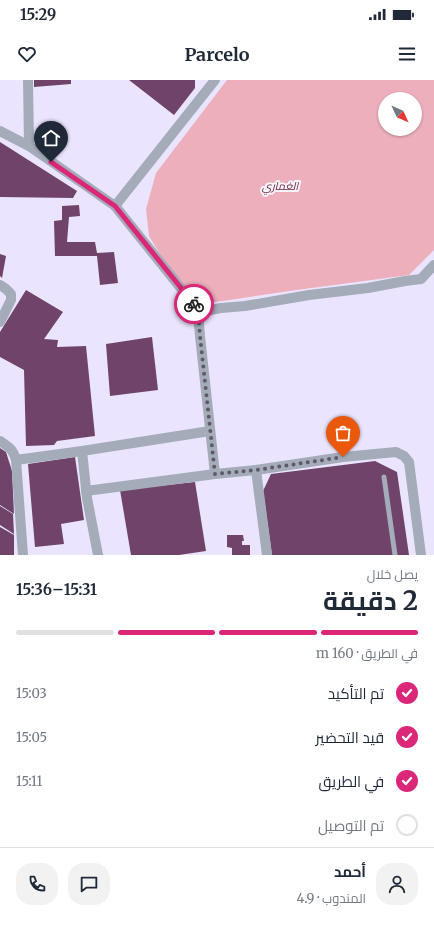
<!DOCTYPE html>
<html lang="ar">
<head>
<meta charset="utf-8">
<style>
	body { margin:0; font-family:Merriweather,Cairo,serif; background:#f2f2f3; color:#1f2937; direction:rtl; height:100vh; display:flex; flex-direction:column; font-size:15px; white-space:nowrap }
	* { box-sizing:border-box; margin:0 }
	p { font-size:13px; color:#747a83 }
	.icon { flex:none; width:22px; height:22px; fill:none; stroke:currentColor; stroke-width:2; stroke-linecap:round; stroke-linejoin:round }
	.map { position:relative; height:475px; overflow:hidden; direction:ltr }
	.side { display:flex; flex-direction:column; background:#fff; flex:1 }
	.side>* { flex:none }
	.needle { width:26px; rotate:134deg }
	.controls { position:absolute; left:378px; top:12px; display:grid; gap:8px }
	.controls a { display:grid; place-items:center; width:44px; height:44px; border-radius:50%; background:#fff; box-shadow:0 1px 3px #0004; font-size:20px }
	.pin { position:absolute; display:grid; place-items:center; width:34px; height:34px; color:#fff; margin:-41px -17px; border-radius:50% 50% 50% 0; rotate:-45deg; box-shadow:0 0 4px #0007 }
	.pin .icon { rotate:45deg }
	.courier { position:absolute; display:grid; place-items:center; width:40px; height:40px; margin:-20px; border:3px solid #db2777; border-radius:50%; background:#fff; color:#222; box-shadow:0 1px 5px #0007 }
	.overview em { font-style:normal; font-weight:700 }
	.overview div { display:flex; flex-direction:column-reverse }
	.overview { display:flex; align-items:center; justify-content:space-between; height:68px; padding:0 16px }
	h1 { font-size:26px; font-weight:700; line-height:30px }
	.bar { display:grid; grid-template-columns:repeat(4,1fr); gap:6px 4px; align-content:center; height:48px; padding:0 16px }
	.bar i { height:5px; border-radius:3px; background:#e0e1e3 }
	.bar .active { background:#db2777 }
	.bar p { grid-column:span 4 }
	.line { display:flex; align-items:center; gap:10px; padding:0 16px; border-top:1px solid #e0e1e3 }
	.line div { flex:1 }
	.round { display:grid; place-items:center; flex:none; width:42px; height:42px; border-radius:16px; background:#f2f2f3 }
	ol { padding:0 16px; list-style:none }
	li { display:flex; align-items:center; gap:12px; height:44px }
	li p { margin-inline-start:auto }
	li .icon { padding:4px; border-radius:50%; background:#db2777; color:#fff; stroke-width:4 }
	li:last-child { color:#747a83 }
	li i { width:22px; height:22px; border:2px solid #e0e1e3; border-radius:50% }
	.status { display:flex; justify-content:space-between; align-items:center; height:28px; padding:0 20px; background:#fff; direction:ltr }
	.status svg { height:11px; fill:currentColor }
	header { display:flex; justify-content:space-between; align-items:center; height:52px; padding:0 16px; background:#fff; font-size:18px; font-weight:700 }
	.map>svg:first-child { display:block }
	.green { fill:#ecafbb; fill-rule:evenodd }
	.building { fill:#6f436a }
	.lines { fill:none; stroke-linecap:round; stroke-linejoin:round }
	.lane { stroke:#a4acb9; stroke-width:5 }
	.street { stroke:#a4acb9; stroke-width:10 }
	.done { stroke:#5e5a6a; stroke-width:4; stroke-dasharray:0 7.2 }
	.route { stroke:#db2777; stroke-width:5 }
	.labels { text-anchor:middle; stroke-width:4; stroke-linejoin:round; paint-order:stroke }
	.park-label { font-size:11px; font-style:italic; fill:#75263d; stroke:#f6f5fb }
</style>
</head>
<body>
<div class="status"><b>15:29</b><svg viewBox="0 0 49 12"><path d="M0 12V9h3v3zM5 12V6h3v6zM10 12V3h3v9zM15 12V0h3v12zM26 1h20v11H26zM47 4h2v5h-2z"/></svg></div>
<header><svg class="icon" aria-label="menu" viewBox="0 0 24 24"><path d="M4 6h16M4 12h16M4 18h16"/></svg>Parcelo<svg class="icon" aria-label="heart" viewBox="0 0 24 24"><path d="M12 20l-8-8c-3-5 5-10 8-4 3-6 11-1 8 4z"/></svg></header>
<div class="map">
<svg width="434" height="475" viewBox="0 0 434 475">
	<rect width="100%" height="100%" fill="#eae4ff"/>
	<!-- green -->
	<path class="green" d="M227,0H434V170L409,195L289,211L216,222L201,221L188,210L165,183L149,156L146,129L156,93ZM385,19H415V49H385Z"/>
	<!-- building -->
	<g class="building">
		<path d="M34,0H71V4L34,7Z"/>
		<path d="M129,0H195V8L174,35Z"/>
		<path d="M0,62L77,111L73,118L0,117Z"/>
		<path d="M79,125L80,136L69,137L67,162H95L97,173L114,172L118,203L100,205L97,176H55L54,141L62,140V126Z"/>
		<path d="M0,174L6,176L2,198L0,196Z"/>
		<path d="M26,210L63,232L44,259L58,260L57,267L86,266L95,356L57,361L54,365L26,366L24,290L0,277V252Z"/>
		<path d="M152,257L158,310L110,316L106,264Z"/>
		<path d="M0,368L6,372L12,391L14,434L0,425Z"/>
		<path d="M75,377L84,440L61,444L64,464L35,467L28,384Z"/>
		<path d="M375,381L397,392L409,475H272L263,411L271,394Z"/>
		<path d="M195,402L206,471L179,475H131L120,410Z"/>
		<path d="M0,426L13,434L14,454L0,445Z"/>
		<path d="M0,447L14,455V475H0Z"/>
		<path d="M227,455H243L244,461H242V465H250V475H232V468L227,467Z"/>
	</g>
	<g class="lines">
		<!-- lane -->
		<path class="lane" d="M384,397L395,475"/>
		<!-- street -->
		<g class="street">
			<path d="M28,0L29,66"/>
			<path d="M0,51L29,66L115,126L200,232L199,244L200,256L215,394"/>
			<path d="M115,126L215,0"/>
			<path d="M0,205L6,209L11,214V220L0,242"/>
			<path d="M200,232L221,228L245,226L309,215L368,208L405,201L421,199L434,185"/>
			<path d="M0,361C9,367 13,369 16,380L23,475"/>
			<path d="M82,371L87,418L98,475"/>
			<path d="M16,380L82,371L210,351"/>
			<path d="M256,390L267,475"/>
			<path d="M86,411L215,394L256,390L343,377L396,372L404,376L409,382L421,475"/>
		</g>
	</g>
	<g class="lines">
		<!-- done -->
		<path class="done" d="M194,224L200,232L199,244L200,256L215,394L256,390L343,377"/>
		<!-- route -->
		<path class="route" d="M51,82L115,126L194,224"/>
	</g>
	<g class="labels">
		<!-- park labels -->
		<g class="park-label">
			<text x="280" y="110">الغماري</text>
		</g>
	</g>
</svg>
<div class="controls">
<a><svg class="needle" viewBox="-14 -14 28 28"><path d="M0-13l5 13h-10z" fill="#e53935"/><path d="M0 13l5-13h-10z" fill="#747a83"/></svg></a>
</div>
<div class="pin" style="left:343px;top:377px;background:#ea580c"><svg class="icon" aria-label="bag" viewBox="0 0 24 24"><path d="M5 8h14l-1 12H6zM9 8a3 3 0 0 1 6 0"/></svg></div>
<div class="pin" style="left:51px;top:82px;background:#1f2937"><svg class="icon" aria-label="home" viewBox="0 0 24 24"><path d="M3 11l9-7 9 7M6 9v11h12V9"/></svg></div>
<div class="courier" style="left:194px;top:224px"><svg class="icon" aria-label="bike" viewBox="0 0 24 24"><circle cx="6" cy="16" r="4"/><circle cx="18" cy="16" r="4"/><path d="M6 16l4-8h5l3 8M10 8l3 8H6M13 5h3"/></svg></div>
</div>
<section class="side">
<div class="overview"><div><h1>2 دقيقة</h1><p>يصل خلال</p></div><em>15:31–15:36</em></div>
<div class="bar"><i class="active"></i><i class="active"></i><i class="active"></i><i></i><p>في الطريق · 160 m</p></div>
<ol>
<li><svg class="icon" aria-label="check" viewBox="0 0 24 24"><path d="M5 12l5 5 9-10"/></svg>تم التأكيد<p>15:03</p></li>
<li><svg class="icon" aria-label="check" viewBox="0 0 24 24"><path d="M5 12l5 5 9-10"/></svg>قيد التحضير<p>15:05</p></li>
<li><svg class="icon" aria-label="check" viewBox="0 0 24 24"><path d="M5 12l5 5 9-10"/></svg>في الطريق<p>15:11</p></li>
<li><i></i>تم التوصيل</li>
</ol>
<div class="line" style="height:72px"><a class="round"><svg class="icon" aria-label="person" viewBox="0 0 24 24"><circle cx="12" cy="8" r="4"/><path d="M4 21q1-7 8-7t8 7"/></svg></a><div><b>أحمد</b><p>المندوب · 4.9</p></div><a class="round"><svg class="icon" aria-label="chat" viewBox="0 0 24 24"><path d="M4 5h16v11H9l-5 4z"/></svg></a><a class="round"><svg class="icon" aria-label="phone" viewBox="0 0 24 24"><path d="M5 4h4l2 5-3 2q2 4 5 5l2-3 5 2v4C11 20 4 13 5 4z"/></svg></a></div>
</section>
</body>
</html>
